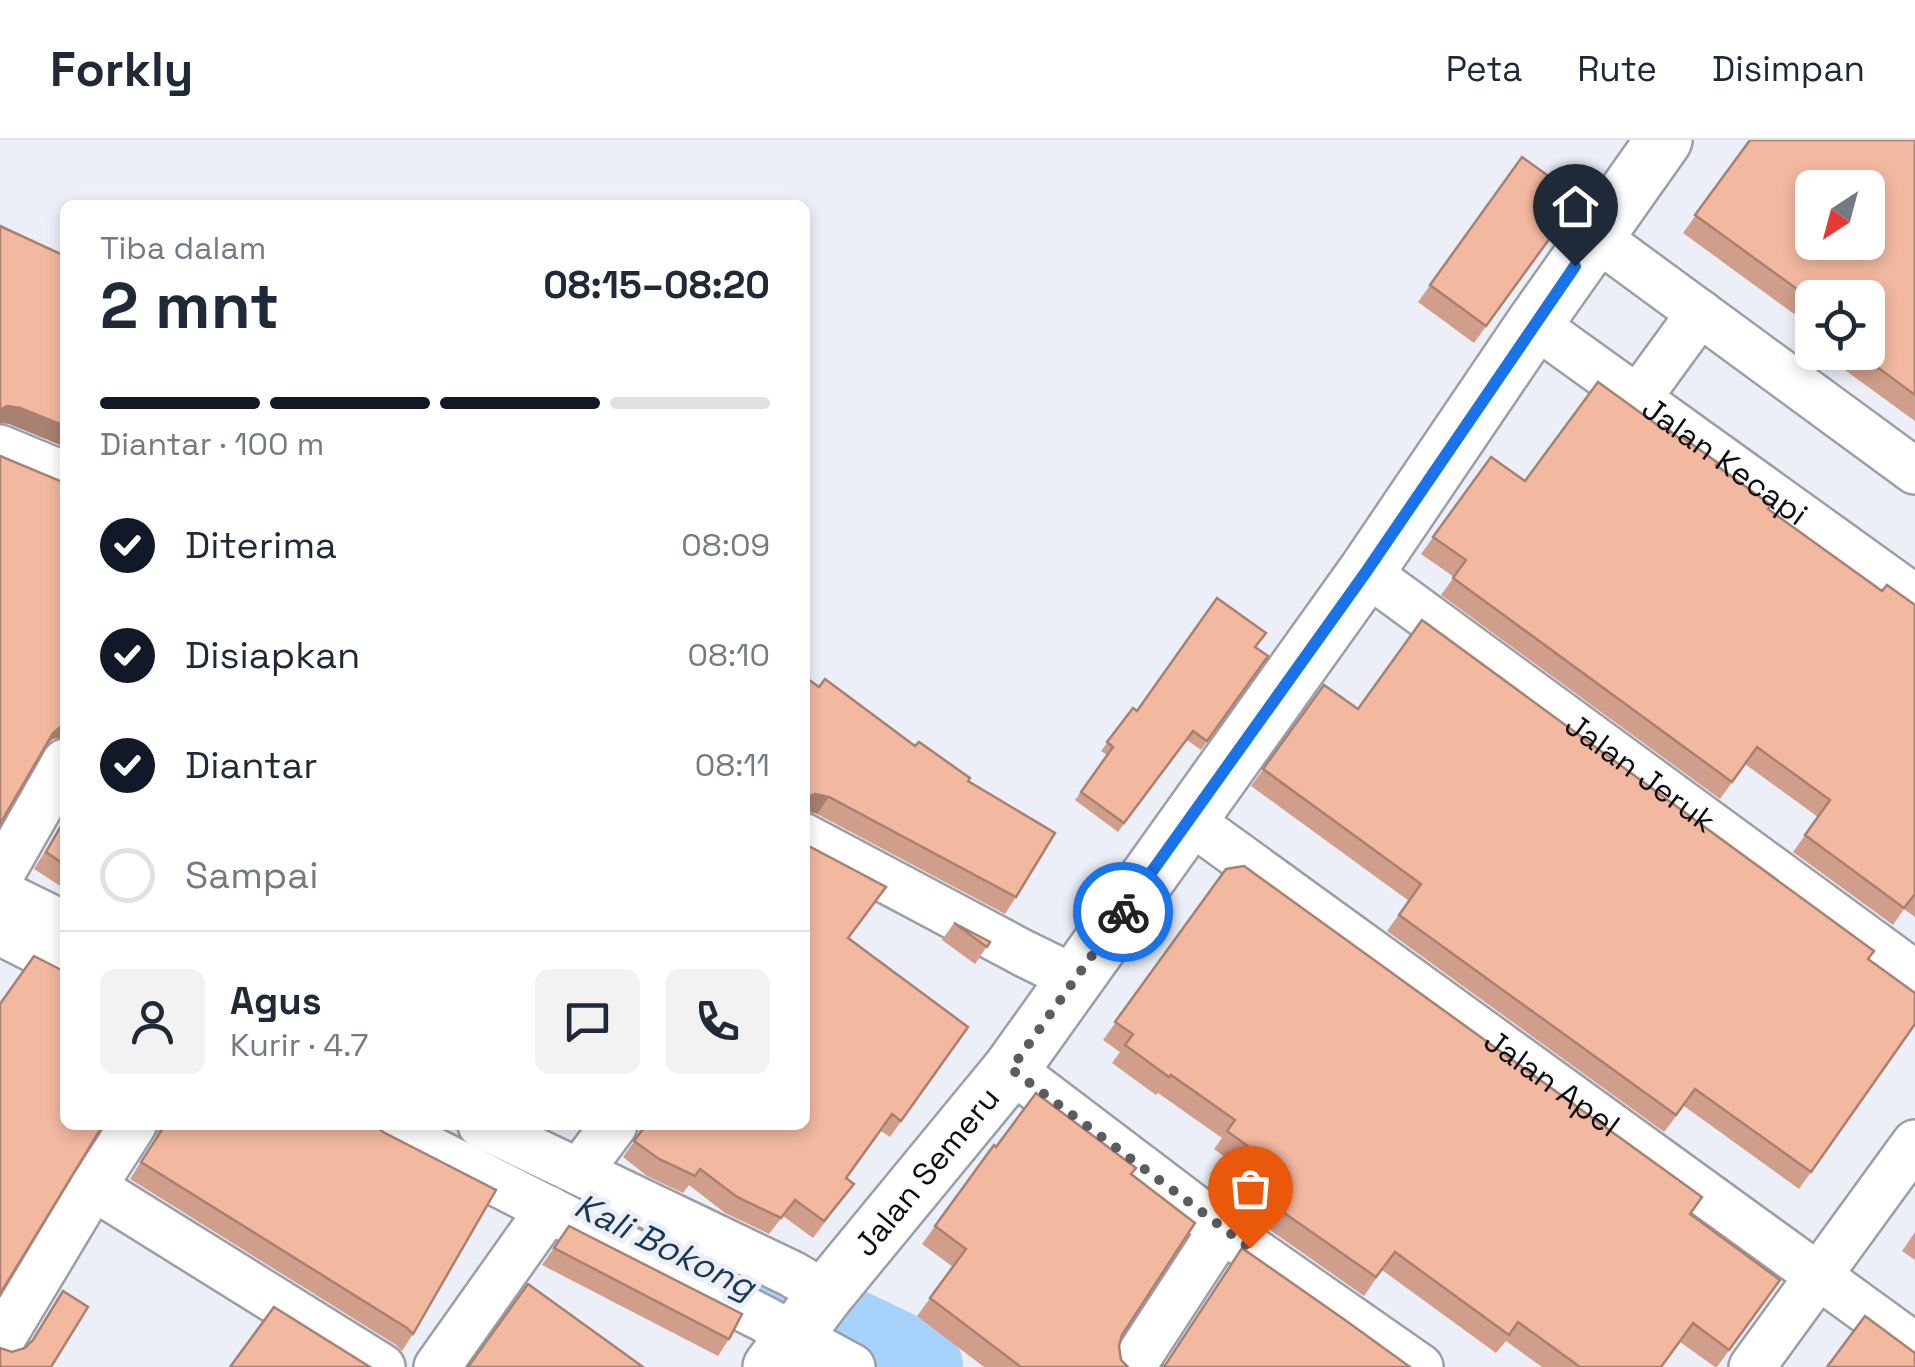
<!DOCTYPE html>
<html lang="id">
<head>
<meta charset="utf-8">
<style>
	body { margin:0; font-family:"Space Grotesk",sans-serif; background:#f2f2f3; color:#1f2937; height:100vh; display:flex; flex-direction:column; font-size:38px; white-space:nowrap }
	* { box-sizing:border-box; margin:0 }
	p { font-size:32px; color:#747a83 }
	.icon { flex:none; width:55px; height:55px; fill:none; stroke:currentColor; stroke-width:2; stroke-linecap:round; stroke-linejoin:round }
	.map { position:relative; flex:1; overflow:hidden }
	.panel { position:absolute; left:60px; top:60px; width:750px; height:930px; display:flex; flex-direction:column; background:#fff; border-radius:15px; box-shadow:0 5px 15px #0003 }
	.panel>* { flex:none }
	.needle { width:65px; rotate:216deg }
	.buttons { position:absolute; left:1795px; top:30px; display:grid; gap:20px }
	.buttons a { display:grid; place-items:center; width:90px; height:90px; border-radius:15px; background:#fff; box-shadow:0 5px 15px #0003; font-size:50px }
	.pin { position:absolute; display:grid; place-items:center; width:85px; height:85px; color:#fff; margin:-102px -42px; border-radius:50% 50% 50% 0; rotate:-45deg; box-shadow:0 0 10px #0007 }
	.pin .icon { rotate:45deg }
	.courier { position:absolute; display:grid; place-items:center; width:100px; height:100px; margin:-50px; border:8px solid #1a73e8; border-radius:50%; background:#fff; color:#222; box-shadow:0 2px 12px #0007 }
	.overview em { font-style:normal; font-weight:600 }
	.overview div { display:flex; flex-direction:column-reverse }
	.overview { display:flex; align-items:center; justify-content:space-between; height:170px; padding:0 40px }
	h1 { font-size:65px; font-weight:600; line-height:75px }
	.bar { display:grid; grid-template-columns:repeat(4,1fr); gap:15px 10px; align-content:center; height:120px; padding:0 40px }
	.bar i { height:12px; border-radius:8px; background:#e0e1e3 }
	.bar .selected { background:#111827 }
	.bar p { grid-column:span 4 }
	.line { display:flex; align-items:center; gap:25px; padding:0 40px; border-top:2px solid #e0e1e3 }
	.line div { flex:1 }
	.round { display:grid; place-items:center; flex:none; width:105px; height:105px; border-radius:15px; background:#f2f2f3 }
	ol { padding:0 40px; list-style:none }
	li { display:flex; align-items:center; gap:30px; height:110px }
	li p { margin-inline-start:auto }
	li .icon { padding:10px; border-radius:50%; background:#111827; color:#fff; stroke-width:4 }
	li:last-child { color:#747a83 }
	li i { width:55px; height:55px; border:5px solid #e0e1e3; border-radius:50% }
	header { display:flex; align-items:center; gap:60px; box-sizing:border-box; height:140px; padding:0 50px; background:#fff; border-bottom:2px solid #e0e1e3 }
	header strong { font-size:48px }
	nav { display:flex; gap:55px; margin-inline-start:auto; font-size:35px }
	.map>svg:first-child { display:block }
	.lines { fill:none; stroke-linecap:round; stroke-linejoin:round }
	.river { stroke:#a6d2fc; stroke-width:92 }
	.street-casing { stroke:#9c9ea7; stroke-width:50 }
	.secondary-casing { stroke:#9c9ea7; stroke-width:60 }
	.street { stroke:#fff; stroke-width:45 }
	.secondary { stroke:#fff; stroke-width:55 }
	.wall { fill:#d09e8a }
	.shaded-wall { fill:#a98170 }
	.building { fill:#f2b8a0; stroke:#a98170; stroke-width:2.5; fill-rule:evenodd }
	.done { stroke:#5a5c61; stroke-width:10; stroke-dasharray:0 18 }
	.route { stroke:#1a73e8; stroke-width:12 }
	.labels { text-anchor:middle; stroke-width:10; stroke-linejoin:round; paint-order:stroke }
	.street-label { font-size:32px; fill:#0c0d10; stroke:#eceff8 }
	.water-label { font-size:35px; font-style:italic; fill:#183854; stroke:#eceff8 }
</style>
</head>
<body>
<header>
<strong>Forkly</strong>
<nav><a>Peta</a><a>Rute</a><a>Disimpan</a></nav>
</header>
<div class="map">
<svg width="1915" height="1227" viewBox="0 0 1915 1227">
	<rect width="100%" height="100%" fill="#eceff8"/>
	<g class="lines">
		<!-- river -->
		<path class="river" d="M660,1104L917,1227"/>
		<!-- street casing -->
		<g class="street-casing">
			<g id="street">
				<path d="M1596,97L1915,331"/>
				<path id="s1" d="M1534,184L1915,458"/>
				<path d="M1638,258L1700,173"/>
				<path d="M0,308L65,335"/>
				<path id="s2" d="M1366,432L1915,834"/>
				<path id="s3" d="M1189,680L1915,1206"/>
				<path d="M805,697L1023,813L1076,839"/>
				<path d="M0,736L65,622"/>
				<path d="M0,753L65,785"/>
				<path d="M0,792L65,825"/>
				<path d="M1011,929L1222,1089L1420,1227"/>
				<path d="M383,985L764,1179L852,1227"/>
				<path d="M481,985L792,1134L826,1154"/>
				<path d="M579,1032L614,985"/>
				<path d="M93,1047L382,1227"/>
				<path d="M0,1202L93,1047L133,985"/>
				<path d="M437,1227L549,1069"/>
				<path d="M1132,1227L1222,1089"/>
				<path d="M1752,1227L1915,1003"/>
			</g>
		</g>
		<!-- secondary casing -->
		<g class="secondary-casing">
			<g id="secondary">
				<path id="s4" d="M771,1227L826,1154L1011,929L1366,432L1534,184L1664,0"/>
			</g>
		</g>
		<!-- street -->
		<use href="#street" class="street"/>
		<!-- secondary -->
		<use href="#secondary" class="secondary"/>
	</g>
	<!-- wall -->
	<g class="wall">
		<path d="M1750,0H1915V281L1820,212H1868V158H1812V187L1683,93Z"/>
		<path d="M1522,17L1579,58L1474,203L1418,162Z"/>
		<path d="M1663,289L1716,325L1768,369L1882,451L1915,465V777L1904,769L1893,785L1793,712L1818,677L1745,624L1720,659L1441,455L1454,437L1421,414L1491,317L1525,341Z"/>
		<path d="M1255,507L1268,516L1201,610L1187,600L1118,692L1075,660L1107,615L1101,611L1133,568L1137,571Z"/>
		<path d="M1324,545L1358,569L1868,819L1915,884L1799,1049L1684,966L1664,992L1387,791L1409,761L1251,646Z"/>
		<path d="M819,547L968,641L1016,757L1005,774L817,674Z"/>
		<path d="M65,679V749L34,729Z"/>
		<path d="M1226,729L1780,1140L1717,1227H1715L1680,1202L1661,1227H1542L1506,1201L1496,1213L1382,1130L1364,1156L1257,1081L1276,1054L1214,1009L1222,998L1158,953L1156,955L1112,923L1120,912L1103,900Z"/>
		<path d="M954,783L990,802L975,824L942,800Z"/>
		<path d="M849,798L968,887L890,997L881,991L847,1038L842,1060L813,1098L783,1076L769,1094L725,1073L689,1045L683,1053L647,1036L623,1017L636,999L640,989L639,985H805Z"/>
		<path d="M159,985H375L413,1194L402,1211L396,1205L130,1039L155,999Z"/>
		<path d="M994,1005L996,1007L1131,1034L1122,1195L1119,1206L1121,1220L1128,1227H984L917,1176L953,1127L922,1104Z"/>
		<path d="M569,1086L729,1199L718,1216L542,1125Z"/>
		<path d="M1915,1092V1120L1902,1111Z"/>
	</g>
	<!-- shaded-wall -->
	<g class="shaded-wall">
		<path d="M7,266L20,268L65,286V307L9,284L0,283V270Z"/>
		<path d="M65,583V597L53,599L42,609L53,593Z"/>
		<path d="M815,654L829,657L817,674L805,671V658Z"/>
	</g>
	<!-- building -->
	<g class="building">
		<path d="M1750,0H1915V255L1857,212H1868V158H1812V160L1695,75ZM1812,48H1868V102H1812Z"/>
		<path d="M1522,17L1579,58L1486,186L1430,145Z"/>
		<path d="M0,86L65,116V286L20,268L7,266L0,270Z"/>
		<path d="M1598,242L1663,289L1665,287L1680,299L1682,297L1718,323L1716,325L1771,365L1768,369L1882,451L1887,445L1915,465V754L1904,768L1805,695L1830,660L1757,607L1732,642L1453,438L1466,420L1433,397L1491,317L1525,341Z"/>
		<path d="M0,316L65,343V583L53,593L0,684Z"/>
		<path d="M1217,458L1266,493L1255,507L1268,516L1207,601L1193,591L1124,683L1081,652L1113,607L1107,602L1133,568L1137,571Z"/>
		<path d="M1422,480L1874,811L1868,819L1915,853V884L1811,1032L1695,949L1676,975L1399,775L1421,744L1263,629L1324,545L1358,569Z"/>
		<path d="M805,537L819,547L825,539L915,606L919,602L970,638L968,641L1055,693L1016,757L829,657L815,654L805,658Z"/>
		<path d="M65,679V725L46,712Z"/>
		<path d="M805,704L886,747L848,798L968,887L901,981L892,974L846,1038L854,1044L824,1081L795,1060L781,1078L737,1057L700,1029L695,1036L659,1019L634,1001L646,985H805Z"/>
		<path d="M1244,726L1702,1057L1690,1074L1780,1140L1729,1210L1693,1183L1661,1227H1580L1518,1182L1509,1195L1395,1112L1376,1137L1270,1063L1289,1036L1227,991L1235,980L1171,935L1169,937L1125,905L1133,894L1115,882L1226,729Z"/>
		<path d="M954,783L990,802L987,807Z"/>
		<path d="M34,816L65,832V985H103L0,1154V864Z"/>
		<path d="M1036,953L1136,1028L1131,1034L1195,1083L1122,1195L1119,1206L1121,1220L1128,1227H1021L930,1158L966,1109L935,1086L994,1005L996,1007Z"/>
		<path d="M165,985H375L383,992L496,1050L413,1194L407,1188L141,1022Z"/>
		<path d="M569,1086L742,1174L729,1199L554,1108Z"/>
		<path d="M1242,1108L1345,1180L1410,1227H1162L1166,1224Z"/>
		<path d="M528,1144L643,1227H468Z"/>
		<path d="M63,1151L88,1167L51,1227H0V1208L12,1212L25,1208L33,1200Z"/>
		<path d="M274,1167L370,1227H230Z"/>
		<path d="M1865,1176L1915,1213V1227H1827Z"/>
	</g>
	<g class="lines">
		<!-- done -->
		<path class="done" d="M1123,772L1011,929L1250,1108"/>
		<!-- route -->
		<path class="route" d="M1123,772L1366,432L1575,126"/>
	</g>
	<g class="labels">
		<!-- street labels -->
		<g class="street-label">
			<text dy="11" stroke="none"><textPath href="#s1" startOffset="235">Jalan Kecapi</textPath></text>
			<text dy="11" stroke="none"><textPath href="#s2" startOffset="340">Jalan Jeruk</textPath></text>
			<text dy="11" stroke="none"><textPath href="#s3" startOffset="448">Jalan Apel</textPath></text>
			<text dy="11" stroke="none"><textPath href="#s4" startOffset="250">Jalan Semeru</textPath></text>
		</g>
		<!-- water labels -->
		<g class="water-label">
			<text transform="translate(665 1106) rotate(26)" y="12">Kali Bokong</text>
		</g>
	</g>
</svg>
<div class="buttons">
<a><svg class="needle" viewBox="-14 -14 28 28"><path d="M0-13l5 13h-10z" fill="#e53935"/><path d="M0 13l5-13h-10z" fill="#747a83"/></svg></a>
<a><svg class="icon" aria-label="locate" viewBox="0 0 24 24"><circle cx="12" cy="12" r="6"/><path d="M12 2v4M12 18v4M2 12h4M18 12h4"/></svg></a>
</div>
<div class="pin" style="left:1250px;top:1108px;background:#ea580c"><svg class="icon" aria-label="bag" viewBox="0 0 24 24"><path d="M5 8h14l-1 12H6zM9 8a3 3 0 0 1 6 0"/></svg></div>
<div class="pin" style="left:1575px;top:126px;background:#1f2937"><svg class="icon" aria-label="home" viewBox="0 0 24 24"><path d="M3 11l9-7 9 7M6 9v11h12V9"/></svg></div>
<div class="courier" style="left:1123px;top:772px"><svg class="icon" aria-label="bike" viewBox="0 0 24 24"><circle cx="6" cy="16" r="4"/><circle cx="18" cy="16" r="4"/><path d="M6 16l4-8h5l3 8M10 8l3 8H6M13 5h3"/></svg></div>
<section class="panel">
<div class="overview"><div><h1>2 mnt</h1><p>Tiba dalam</p></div><em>08:15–08:20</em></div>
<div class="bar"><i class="selected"></i><i class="selected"></i><i class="selected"></i><i></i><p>Diantar · 100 m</p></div>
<ol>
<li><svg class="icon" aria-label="check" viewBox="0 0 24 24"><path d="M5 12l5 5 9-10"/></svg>Diterima<p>08:09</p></li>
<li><svg class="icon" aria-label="check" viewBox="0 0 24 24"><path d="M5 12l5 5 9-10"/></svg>Disiapkan<p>08:10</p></li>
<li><svg class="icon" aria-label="check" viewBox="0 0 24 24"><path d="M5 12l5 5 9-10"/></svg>Diantar<p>08:11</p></li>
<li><i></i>Sampai</li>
</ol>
<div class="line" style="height:180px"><a class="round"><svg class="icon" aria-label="person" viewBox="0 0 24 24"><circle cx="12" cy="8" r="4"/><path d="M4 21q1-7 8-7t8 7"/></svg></a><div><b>Agus</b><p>Kurir · 4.7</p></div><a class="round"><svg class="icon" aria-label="chat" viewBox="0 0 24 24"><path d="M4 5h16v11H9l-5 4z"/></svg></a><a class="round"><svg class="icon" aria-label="phone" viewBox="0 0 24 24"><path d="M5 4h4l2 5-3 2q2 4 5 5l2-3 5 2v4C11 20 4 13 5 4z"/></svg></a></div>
</section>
</div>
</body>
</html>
